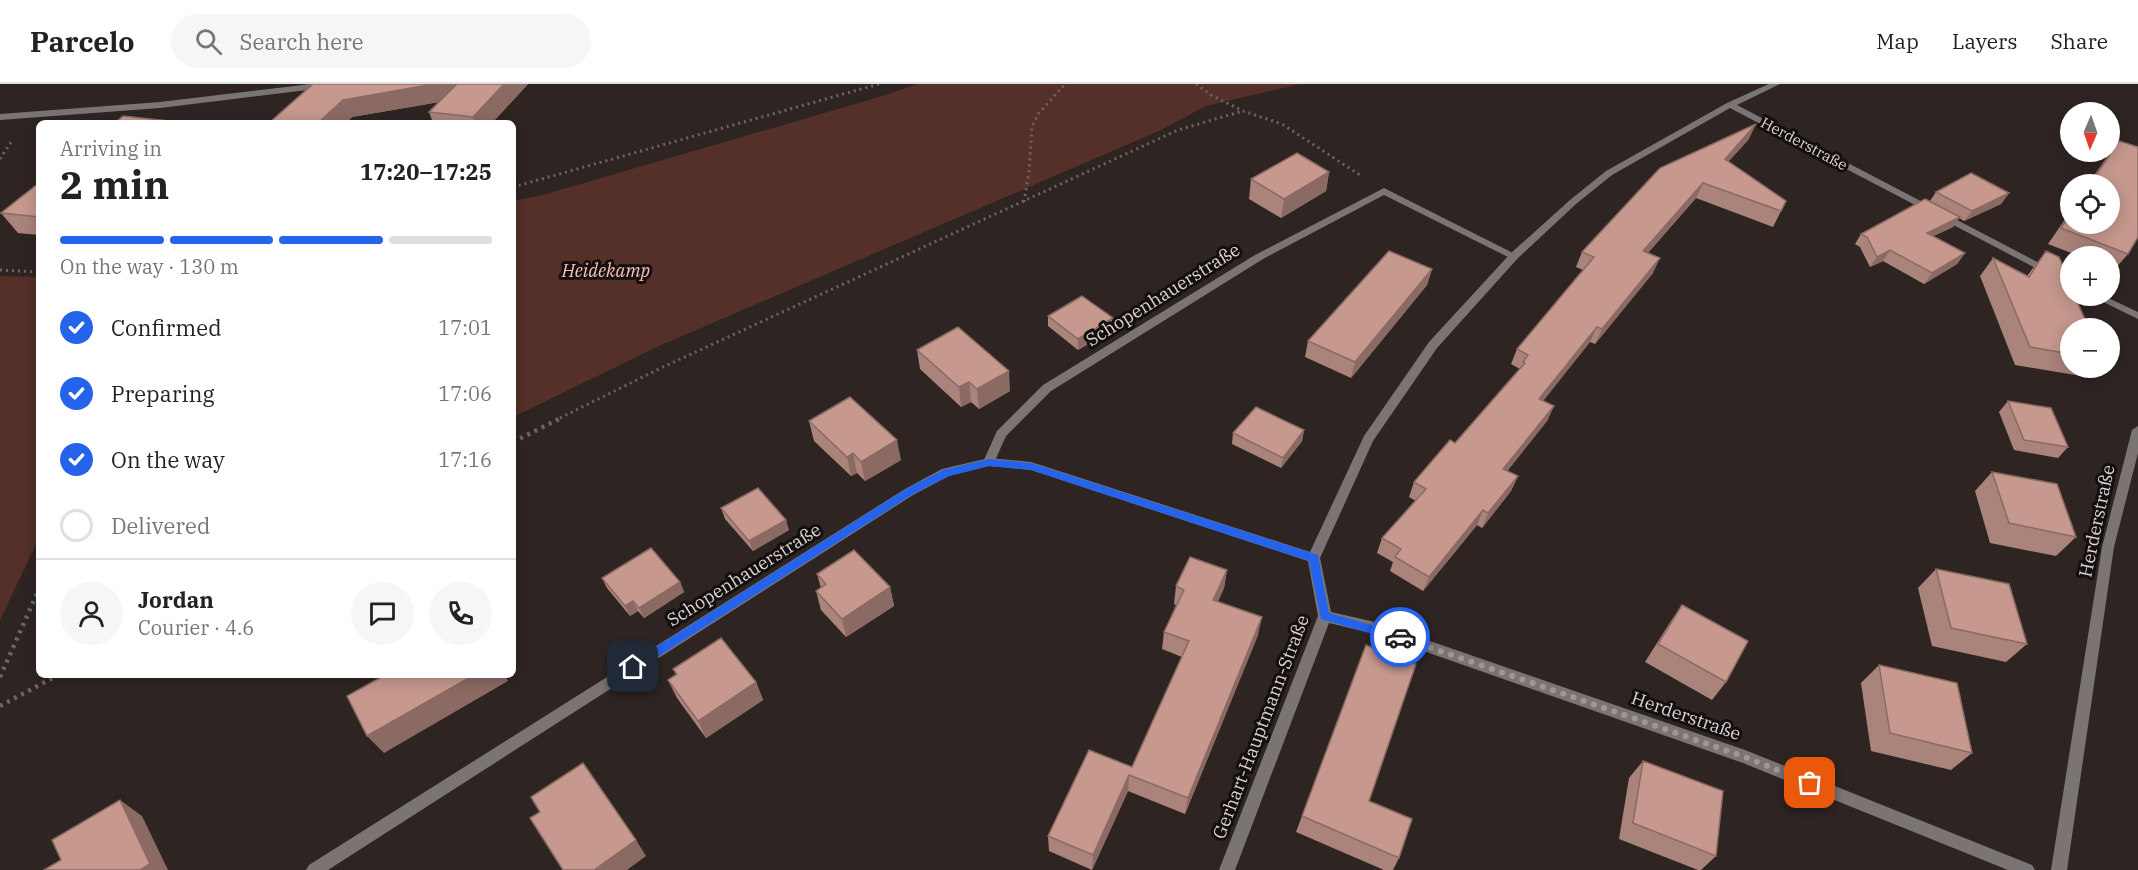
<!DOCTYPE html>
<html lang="en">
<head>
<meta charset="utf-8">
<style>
	body { margin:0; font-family:"IBM Plex Serif",serif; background:#f6f6f6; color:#222; height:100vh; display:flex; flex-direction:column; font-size:22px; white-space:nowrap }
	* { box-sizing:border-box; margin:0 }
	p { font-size:20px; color:#767676 }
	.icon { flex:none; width:33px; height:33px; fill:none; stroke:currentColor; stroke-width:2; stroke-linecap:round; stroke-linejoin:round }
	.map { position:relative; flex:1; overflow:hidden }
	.side { position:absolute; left:36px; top:36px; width:480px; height:558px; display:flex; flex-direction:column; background:#fff; border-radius:9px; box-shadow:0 3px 15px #0003 }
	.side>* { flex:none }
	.needle { width:39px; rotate:182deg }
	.fabs { position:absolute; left:2060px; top:18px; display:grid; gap:12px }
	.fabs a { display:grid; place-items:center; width:60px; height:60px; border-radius:50%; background:#fff; box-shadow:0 3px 15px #0003; font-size:30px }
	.pin { position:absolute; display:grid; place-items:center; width:51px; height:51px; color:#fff; margin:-26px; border-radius:12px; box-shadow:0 3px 9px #0006 }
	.courier { position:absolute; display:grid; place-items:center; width:60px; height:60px; margin:-30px; border:4px solid #2563eb; border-radius:50%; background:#fff; color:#222; box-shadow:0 2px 8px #0007 }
	.headline em { font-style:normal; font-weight:700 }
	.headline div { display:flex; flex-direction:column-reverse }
	.headline { display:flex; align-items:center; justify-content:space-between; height:102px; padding:0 24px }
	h1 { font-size:39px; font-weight:700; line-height:45px }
	.bar { display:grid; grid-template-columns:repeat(4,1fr); gap:9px 6px; align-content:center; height:72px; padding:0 24px }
	.bar i { height:8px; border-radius:4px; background:#e0e0e0 }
	.bar .current { background:#2563eb }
	.bar p { grid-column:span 4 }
	.line { display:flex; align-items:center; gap:15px; padding:0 24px; border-top:2px solid #e0e0e0 }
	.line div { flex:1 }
	.round { display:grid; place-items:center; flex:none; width:63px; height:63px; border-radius:32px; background:#f6f6f6 }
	ol { padding:0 24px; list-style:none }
	li { display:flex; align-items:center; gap:18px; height:66px }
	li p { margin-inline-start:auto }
	li .icon { padding:6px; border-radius:50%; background:#2563eb; color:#fff; stroke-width:4 }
	li:last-child { color:#767676 }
	li i { width:33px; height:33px; border:3px solid #e0e0e0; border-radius:50% }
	header { display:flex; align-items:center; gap:36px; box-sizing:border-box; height:84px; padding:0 30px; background:#fff; border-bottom:2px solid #e0e0e0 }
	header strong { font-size:28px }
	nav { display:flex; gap:33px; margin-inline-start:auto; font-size:21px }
	.search { width:420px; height:54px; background:#f6f6f6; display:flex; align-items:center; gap:15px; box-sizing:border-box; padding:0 21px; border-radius:33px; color:#767676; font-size:22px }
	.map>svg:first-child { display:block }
	.green { fill:#543029 }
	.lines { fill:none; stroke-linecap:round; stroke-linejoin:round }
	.path-far1 { stroke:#6d6564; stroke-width:3; stroke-dasharray:2 4; stroke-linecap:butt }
	.path { stroke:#6d6564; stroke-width:4.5; stroke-dasharray:3 5; stroke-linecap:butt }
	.lane { fill:#7a7574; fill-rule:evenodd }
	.street { fill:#7a7574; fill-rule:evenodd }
	.wall { fill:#aa837a }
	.shaded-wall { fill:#8b6a63 }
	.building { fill:#c6988e; stroke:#8b6a63; stroke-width:1.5 }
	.route { fill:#2563eb }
	.done { stroke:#9e9795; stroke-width:6; stroke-dasharray:0 10.8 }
	.labels { text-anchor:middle; stroke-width:6; stroke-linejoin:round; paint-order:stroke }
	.far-street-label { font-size:15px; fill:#dad4d3; stroke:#130f0f }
	.park-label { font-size:18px; font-style:italic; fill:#fcc2b5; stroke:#130f0f }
	.street-label { font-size:18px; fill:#dad4d3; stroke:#130f0f }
</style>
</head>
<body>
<header>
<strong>Parcelo</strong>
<div class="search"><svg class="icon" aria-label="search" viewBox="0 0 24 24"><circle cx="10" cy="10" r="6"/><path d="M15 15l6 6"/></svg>Search here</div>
<nav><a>Map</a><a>Layers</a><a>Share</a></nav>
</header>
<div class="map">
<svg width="2138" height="786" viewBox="0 0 2138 786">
	<rect width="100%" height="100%" fill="#2e2523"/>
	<!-- green -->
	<g class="green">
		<path d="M917,0H1300L1206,22L1159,47L659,262L513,333V117L543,111L886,11Z"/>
		<path d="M0,192L39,193V454L0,536Z"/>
	</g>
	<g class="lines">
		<!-- path-far1 -->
		<g class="path-far1">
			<path d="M1196,0L1211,11L1243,27L1282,40L1360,91"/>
			<path d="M0,75L11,58"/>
			<path d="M513,103L879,0"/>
			<path d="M1024,118L1029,89L1032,42L1039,29L1065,0"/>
			<path d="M0,186L39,188"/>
			<path d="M560,334L663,283L1178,46L1243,27"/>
		</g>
		<!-- path -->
		<g class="path">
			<path d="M513,358L563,333"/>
			<path d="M0,593L39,505"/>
			<path d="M0,622L58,591"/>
		</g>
		<!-- lane -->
		<path class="lane" d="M1384,104L1519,172L1514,175L1510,174L1384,111L1263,175L1051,307L1006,352L993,381H985L983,378L997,347L1043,301L1255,171Z"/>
		<!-- street -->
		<g class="street">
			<path d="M311,0H336L332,3L160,24L0,36V30L160,18Z"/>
			<path d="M1769,0H1780L1737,21L2070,195V202L1730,24L1612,91L1576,120L1518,174L1437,264L1373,357L1320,474L1331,528L1375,538L1745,666L2032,781L2035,786H2008L1743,679L1375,550L1329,539L1235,786H1219L1318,532L1308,477L1031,386L989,382L949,392L913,411L328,786H306L309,781L905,405L942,385L989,374L1031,378L1310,468L1364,352L1429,258L1510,170L1570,116L1606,87L1727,19Z"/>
			<path d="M2091,212H2104L2138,228V235Z"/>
			<path d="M2138,342V369L2114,463L2067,786H2051L2102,463L2132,346Z"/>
		</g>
	</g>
	<!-- wall -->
	<g class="wall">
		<path d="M528,0L492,39H433L429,28L439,18L352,33L346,39H252L270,38Z"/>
		<path d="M1749,55L1728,78L1786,117L1773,143L1696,114L1648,169L1653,189L1595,260L1590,258L1543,316L1554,322L1547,337L1507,387L1518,392L1511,407L1482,444L1477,441L1423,507L1390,487L1393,478L1377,469L1382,454L1416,417L1409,413L1414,398L1455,359L1520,285L1511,280L1517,265L1583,186L1576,183L1582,168Z"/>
		<path d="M2119,57L2128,170L2114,186L2109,184V172H2079L2048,160L2070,128V140L2109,100H2088L2107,73Z"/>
		<path d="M1329,88L1326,107L1281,134L1249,115L1251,95Z"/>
		<path d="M39,99V151L18,149L1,129Z"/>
		<path d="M1936,108L2009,109L2001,120L1964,137L1959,134L1953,143L1933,152L1965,169L1957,180L1924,200L1883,177L1870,183L1860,163L1855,160L1861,150L1930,117Z"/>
		<path d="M2046,167L2078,214L2076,216L2070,244V284H2096L2087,293L2015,281L1980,192L1993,174L2027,192Z"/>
		<path d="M1432,185L1427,201L1351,294L1305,273L1308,257Z"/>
		<path d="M1048,232L1113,234V245L1078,266L1048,242Z"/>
		<path d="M917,266L1010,307L979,325L971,318L961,323L920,285Z"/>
		<path d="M2008,317L2068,363L2058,374L2014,366L1999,328Z"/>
		<path d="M809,337L901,376L865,397L857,389L851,392L814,357Z"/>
		<path d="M1304,346L1302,357L1281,384L1232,360L1233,349Z"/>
		<path d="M1992,388L2076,453L2056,472L1990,459L1975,407Z"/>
		<path d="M721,424L789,446L753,467L725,435Z"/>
		<path d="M1936,485L2027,560L2006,578L1932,562L1918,504Z"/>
		<path d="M1227,486L1224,504L1218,517L1258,551L1185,730L1128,707L1092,786L1049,767L1048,752L1132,683L1182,573L1162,565L1164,548L1176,521L1174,520L1176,502Z"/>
		<path d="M817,490L890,503L894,522L846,553L821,526L816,507L821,504Z"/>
		<path d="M602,494L680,498L684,508L644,534L638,527L630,532L607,504Z"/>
		<path d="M1682,521L1726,598L1712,616L1645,578L1669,540Z"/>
		<path d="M1879,581L1972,669L1951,686L1871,667L1861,599Z"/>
		<path d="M673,585L756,598L763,616L706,654L677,614L668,596L676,591Z"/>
		<path d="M1643,677L1716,772L1701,786H1698L1619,755L1629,694Z"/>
		<path d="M1369,717L1399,774L1393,786H1384L1296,748L1302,732Z"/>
	</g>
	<!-- shaded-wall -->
	<g class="shaded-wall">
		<path d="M434,0H464L469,13L352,33L346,39H318L343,16Z"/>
		<path d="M504,0H528L492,39H475L473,33Z"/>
		<path d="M1756,40L1749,55L1717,90L1725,75Z"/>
		<path d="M1329,88L1326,107L1281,134L1284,115Z"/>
		<path d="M1703,99L1696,114L1636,182L1643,167Z"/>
		<path d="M2009,109L2001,120L1964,137L1972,127Z"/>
		<path d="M1960,133L1953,143L1919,159L1927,149Z"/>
		<path d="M1890,166L1883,177L1870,183L1877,173Z"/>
		<path d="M1965,169L1957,180L1924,200L1932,189Z"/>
		<path d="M1660,174L1653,189L1595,260L1602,245Z"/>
		<path d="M1432,185L1427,201L1351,294L1355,278Z"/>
		<path d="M1113,234V245L1078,266V255Z"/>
		<path d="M1597,243L1590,258L1533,330L1539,315Z"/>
		<path d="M1009,287L1010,307L979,325L977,305Z"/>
		<path d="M969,298L971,318L961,323L959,303Z"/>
		<path d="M1554,322L1547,337L1497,400L1503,385Z"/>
		<path d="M1304,346L1302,357L1281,384L1283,374Z"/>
		<path d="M897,356L901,376L865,397L861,378Z"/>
		<path d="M853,369L857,389L851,392L847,373Z"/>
		<path d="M1518,392L1511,407L1482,444L1488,429Z"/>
		<path d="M1483,426L1477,441L1423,507L1429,493Z"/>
		<path d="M786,436L789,446L753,467L749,457Z"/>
		<path d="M1227,486L1224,504L1211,534L1213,516Z"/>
		<path d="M680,498L684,508L644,534L639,524Z"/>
		<path d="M890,503L894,522L846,553L842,535Z"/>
		<path d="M633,517L638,527L630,532L625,522Z"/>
		<path d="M1262,533L1258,551L1185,730L1188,714Z"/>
		<path d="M474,591H504L508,597L384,669L367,652Z"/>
		<path d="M756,598L763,616L706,654L698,637Z"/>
		<path d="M1129,691L1128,707L1092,786L1093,771Z"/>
		<path d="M120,716L142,732L168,786H140Z"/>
		<path d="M636,756L646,772L627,786H594Z"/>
	</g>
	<!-- building -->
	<g class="building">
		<path d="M313,0H434L343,16L318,39H252L254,37L270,38Z"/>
		<path d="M457,0H504L473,33L429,28Z"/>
		<path d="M123,32L179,38L178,39H115Z"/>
		<path d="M1756,40L1725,75L1786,117L1781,127L1703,99L1643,167L1660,174L1602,245L1597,243L1539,315L1554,322L1503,385L1518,392L1488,429L1483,426L1429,493L1395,473L1401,465L1382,454L1426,405L1414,398L1450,356L1455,359L1525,279L1523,278L1528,271L1517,265L1594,173L1582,168L1660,84Z"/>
		<path d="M2119,57L2138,63V153L2128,170L2061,144L2070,130V140H2109V100H2090Z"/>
		<path d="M1297,69L1329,88L1284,115L1251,95Z"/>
		<path d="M1971,89L2009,109L1972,127L1936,108Z"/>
		<path d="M39,99V133L1,129Z"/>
		<path d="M1925,115L1960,133L1927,149L1965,169L1932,189L1890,166L1877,173L1867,153L1861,150Z"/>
		<path d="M1389,167L1432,185L1355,278L1308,257Z"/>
		<path d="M2046,167L2059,173L2070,197V212H2077L2078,214L2075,213L2089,244H2070V270L2030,263L1993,174L2029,193Z"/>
		<path d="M1082,212L1113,234L1078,255L1048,232Z"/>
		<path d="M958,243L1009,287L977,305L969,298L959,303L917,266Z"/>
		<path d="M850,313L897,356L861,378L853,369L847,373L809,337Z"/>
		<path d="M2008,317L2051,324L2068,363L2024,356Z"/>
		<path d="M1256,323L1304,346L1283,374L1233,349Z"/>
		<path d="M1992,388L2057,400L2076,453L2009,439Z"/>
		<path d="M758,404L786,436L749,457L721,424Z"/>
		<path d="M651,464L680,498L639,524L633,517L625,522L602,494Z"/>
		<path d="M854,466L890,503L842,535L816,507L826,500L817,490Z"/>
		<path d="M1190,473L1227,486L1213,516L1262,533L1188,714L1129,691L1093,771L1048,752L1089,666L1132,683L1189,557L1164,548L1184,506L1176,502Z"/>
		<path d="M1936,485L2009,500L2027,560L1951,544Z"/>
		<path d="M1682,521L1748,557L1726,598L1658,560Z"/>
		<path d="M721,554L756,598L698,637L668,596L677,590L673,585Z"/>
		<path d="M1366,561L1416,580L1369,717L1412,735L1399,774L1302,732Z"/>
		<path d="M1879,581L1957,599L1972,669L1890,649Z"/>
		<path d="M385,591H474L367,652L347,612Z"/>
		<path d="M1643,677L1723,707L1716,772L1633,739Z"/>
		<path d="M583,679L636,756L594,786H563L530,734L540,728L531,713Z"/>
		<path d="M120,716L150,780L140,786H44L61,776L52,756Z"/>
	</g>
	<!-- route -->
	<path class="route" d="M989,375L1031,379L1318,471L1329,529L1400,549L1406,553L1400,558L1321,535L1309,477L1031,386L989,382L949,392L913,410L637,586H629V580L906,405L943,386Z"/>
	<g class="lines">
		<!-- done -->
		<path class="done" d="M1400,553L1745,673L1810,699"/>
	</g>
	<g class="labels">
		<!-- far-street labels -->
		<g class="far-street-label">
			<text transform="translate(1804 60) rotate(28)" y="5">Herderstraße</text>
		</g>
		<!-- park labels -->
		<g class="park-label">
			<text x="606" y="193">Heidekamp</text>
		</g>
		<!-- street labels -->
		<g class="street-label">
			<text transform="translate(1163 211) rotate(-32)" y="6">Schopenhauerstraße</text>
			<text transform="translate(2097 437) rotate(-78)" y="6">Herderstraße</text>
			<text transform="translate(744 491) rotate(-32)" y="6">Schopenhauerstraße</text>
			<text transform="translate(1686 632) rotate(19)" y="6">Herderstraße</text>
			<text transform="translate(1261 643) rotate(-69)" y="6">Gerhart-Hauptmann-Straße</text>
		</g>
	</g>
</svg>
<div class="fabs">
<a><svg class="needle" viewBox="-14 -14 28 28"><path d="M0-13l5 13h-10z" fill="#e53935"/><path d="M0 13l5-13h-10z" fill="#767676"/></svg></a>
<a><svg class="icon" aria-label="locate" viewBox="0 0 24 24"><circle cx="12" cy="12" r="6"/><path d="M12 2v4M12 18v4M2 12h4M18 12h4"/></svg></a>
<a>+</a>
<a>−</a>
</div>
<div class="pin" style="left:1810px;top:699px;background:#ea580c"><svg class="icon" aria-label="bag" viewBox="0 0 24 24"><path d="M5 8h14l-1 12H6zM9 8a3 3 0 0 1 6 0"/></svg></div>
<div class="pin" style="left:633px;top:583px;background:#1f2937"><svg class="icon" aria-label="home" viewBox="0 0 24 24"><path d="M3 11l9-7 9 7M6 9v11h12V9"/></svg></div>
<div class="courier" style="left:1400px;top:553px"><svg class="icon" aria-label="car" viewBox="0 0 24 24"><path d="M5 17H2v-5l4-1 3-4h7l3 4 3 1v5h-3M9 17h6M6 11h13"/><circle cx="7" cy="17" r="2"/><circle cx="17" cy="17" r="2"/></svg></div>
<section class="side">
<div class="headline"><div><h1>2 min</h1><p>Arriving in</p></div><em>17:20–17:25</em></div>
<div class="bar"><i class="current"></i><i class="current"></i><i class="current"></i><i></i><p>On the way · 130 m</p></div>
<ol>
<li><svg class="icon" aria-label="check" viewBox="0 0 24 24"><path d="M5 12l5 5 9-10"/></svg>Confirmed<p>17:01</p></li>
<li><svg class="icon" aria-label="check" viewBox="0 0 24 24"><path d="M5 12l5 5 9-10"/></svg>Preparing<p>17:06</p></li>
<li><svg class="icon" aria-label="check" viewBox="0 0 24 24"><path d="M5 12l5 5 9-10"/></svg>On the way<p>17:16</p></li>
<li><i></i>Delivered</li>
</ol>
<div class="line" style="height:108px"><a class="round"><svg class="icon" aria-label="person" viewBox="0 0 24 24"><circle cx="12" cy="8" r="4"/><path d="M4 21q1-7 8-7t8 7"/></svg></a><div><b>Jordan</b><p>Courier · 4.6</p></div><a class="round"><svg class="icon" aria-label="chat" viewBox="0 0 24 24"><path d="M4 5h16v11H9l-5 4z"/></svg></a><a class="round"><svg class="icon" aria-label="phone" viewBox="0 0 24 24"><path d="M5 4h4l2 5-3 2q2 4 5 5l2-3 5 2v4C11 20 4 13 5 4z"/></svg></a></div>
</section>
</div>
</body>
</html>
